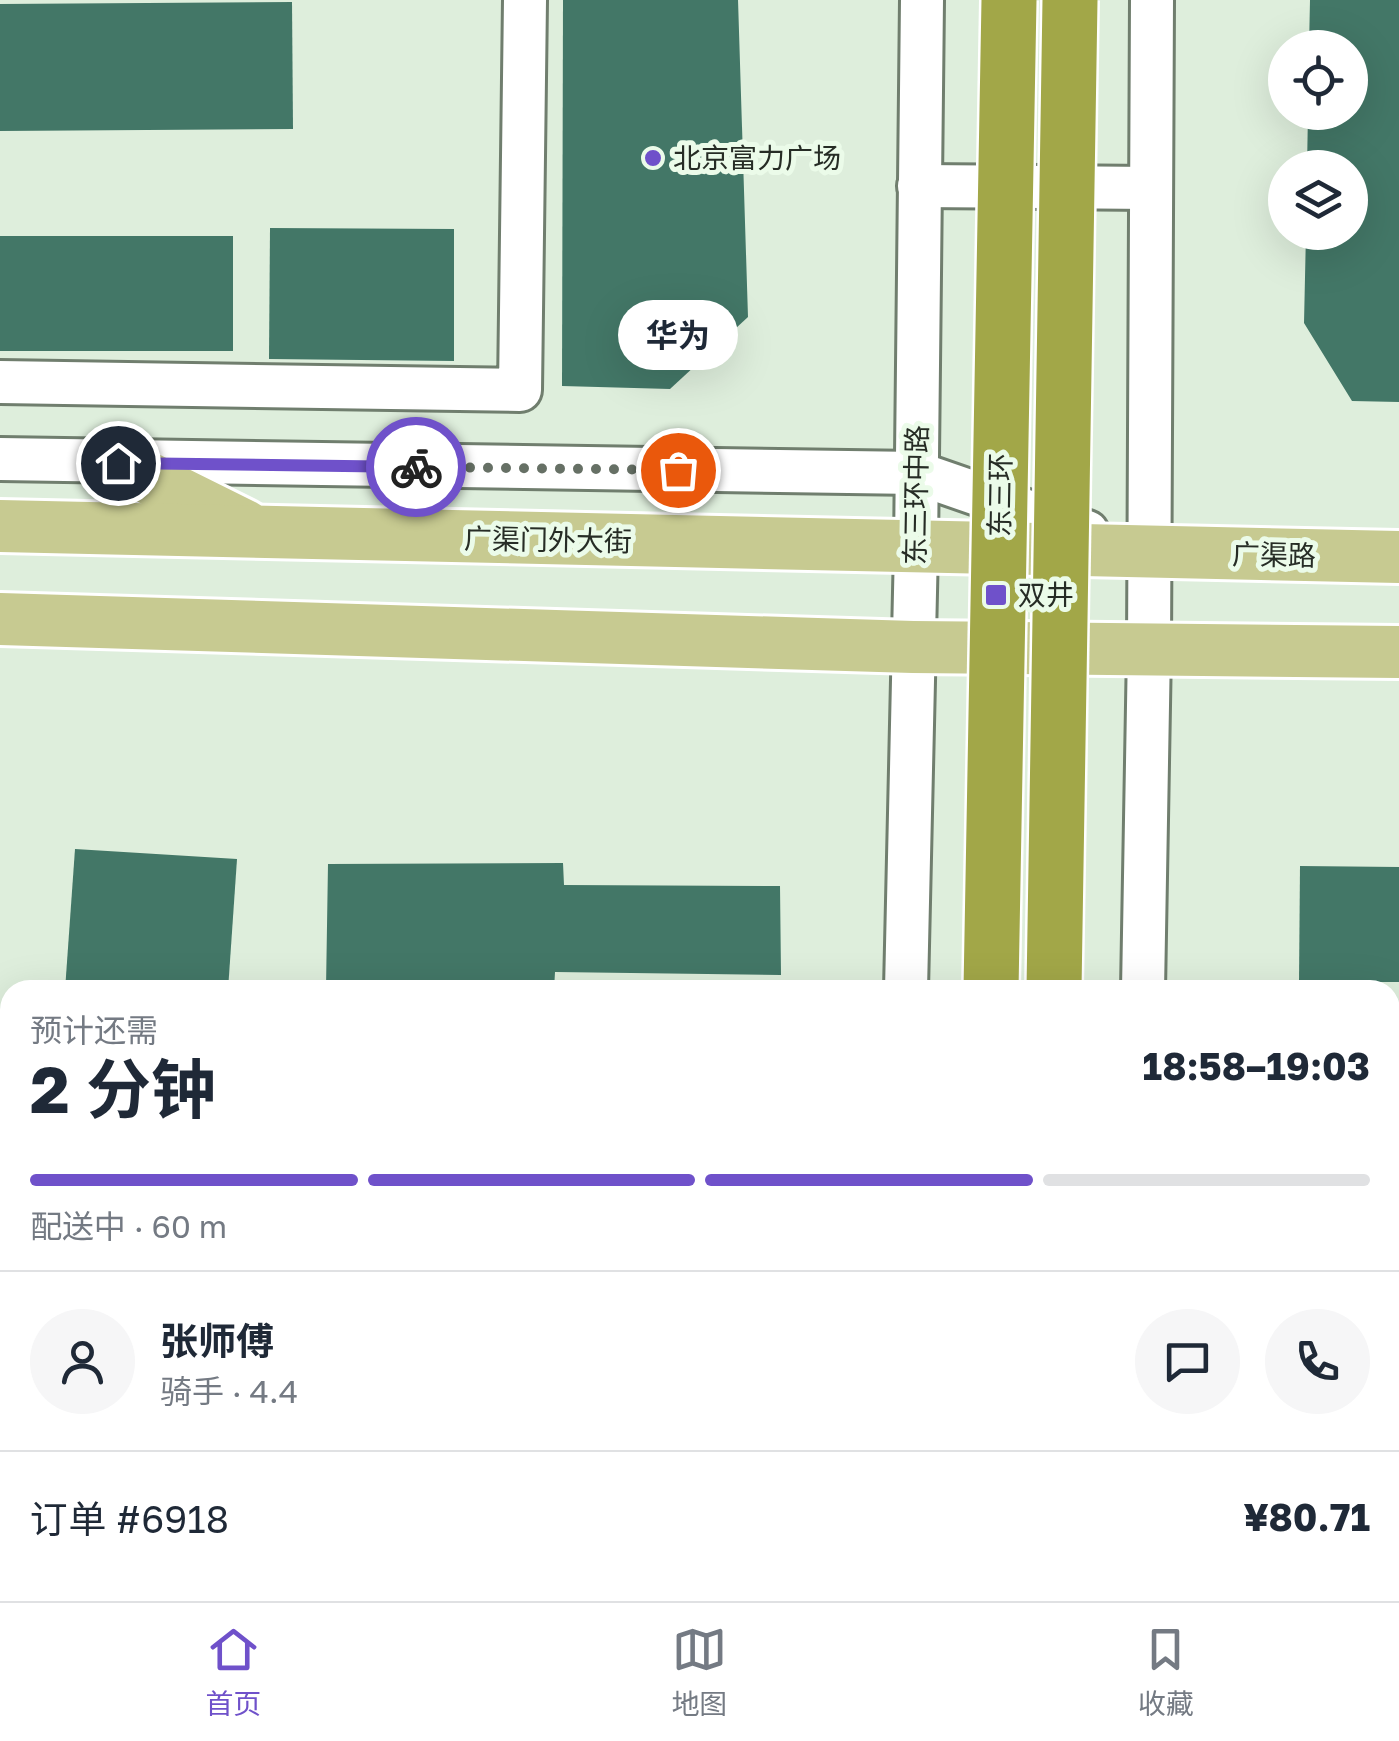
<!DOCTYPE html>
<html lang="zh">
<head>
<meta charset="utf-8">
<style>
	body { margin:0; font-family:"Golos Text","Noto Sans SC",sans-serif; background:#f6f6f7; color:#1f2937; height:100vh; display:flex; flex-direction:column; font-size:38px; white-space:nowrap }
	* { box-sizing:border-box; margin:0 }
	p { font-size:32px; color:#747a83 }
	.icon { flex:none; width:55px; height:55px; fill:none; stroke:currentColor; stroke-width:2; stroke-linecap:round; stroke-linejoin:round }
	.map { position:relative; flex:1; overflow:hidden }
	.details { position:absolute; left:0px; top:980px; width:1400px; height:622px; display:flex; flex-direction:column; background:#fff; border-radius:30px 30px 0 0; box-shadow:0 10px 40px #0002 }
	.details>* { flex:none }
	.controls { position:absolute; left:1268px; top:30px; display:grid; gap:20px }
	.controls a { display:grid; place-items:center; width:100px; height:100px; border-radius:50%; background:#fff; box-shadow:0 10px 40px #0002; font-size:50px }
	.pin { position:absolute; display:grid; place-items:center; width:85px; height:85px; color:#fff; margin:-42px; border:5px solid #fff; border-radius:50%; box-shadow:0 2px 10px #0007 }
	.courier { position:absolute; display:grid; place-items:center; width:100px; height:100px; margin:-50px; border:8px solid #6f51ca; border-radius:50%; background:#fff; color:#222; box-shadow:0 2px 12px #0007 }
	.bubble { position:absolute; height:70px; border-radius:35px; background:#fff; box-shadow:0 10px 40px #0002; font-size:32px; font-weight:700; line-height:70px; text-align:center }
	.overview em { font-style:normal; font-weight:700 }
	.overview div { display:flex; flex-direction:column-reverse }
	.overview { display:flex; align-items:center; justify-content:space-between; height:170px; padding:0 30px }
	h1 { font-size:65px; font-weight:700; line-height:75px }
	.bar { display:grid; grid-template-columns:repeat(4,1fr); gap:15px 10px; align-content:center; height:120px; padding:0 30px }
	.bar i { height:12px; border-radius:8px; background:#e0e1e3 }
	.bar .current { background:#6f51ca }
	.bar p { grid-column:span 4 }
	.line { display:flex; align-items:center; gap:25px; padding:0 30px; border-top:2px solid #e0e1e3 }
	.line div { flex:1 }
	.round { display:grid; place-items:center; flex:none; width:105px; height:105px; border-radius:52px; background:#f6f6f7 }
	.tab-bar { display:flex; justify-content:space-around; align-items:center; height:140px; border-top:2px solid #e0e1e3; background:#fff; font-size:28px; color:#747a83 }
	.tab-bar a { display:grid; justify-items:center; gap:5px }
	.tab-bar .current { color:#6f51ca }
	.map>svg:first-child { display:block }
	.building { fill:#437767 }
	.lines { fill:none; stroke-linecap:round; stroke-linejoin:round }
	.minor-casing { stroke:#707e6e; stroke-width:48 }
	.major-casing { stroke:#fff; stroke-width:58 }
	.highway-casing { stroke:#fff; stroke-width:60 }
	.minor { stroke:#fff; stroke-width:42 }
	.major { stroke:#c7ca91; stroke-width:52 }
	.highway { stroke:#a2a748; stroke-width:55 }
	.highway-bridge-casing { stroke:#fff; stroke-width:60; stroke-linecap:butt }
	.highway-bridge { stroke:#a2a748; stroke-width:55 }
	.done { stroke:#667065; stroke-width:10; stroke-dasharray:0 18 }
	.route { stroke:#6f51ca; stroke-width:12 }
	.poi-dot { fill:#6f51ca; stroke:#ebfbe9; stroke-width:4 }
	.labels { text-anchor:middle; stroke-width:10; stroke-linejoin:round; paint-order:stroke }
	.poi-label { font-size:28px; fill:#262c25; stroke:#ebfbe9; text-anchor:start }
	.street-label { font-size:28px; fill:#262c25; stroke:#ebfbe9 }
</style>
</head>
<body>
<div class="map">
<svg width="1399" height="1601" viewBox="0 0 1399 1601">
	<rect width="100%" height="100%" fill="#deeedc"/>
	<!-- building -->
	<g class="building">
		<path d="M563,0H738L748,317L670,389L562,386Z"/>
		<path d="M1310,0H1399V402L1352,401L1304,323L1306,232H1350V168H1307L1308,112H1350V48H1309Z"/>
		<path d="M292,2L293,129L0,131V4Z"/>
		<path d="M270,228L454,229V361L269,359Z"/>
		<rect x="0" y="236" width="233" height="115"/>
		<path d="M75,849L237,859L228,990H65Z"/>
		<path d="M563,863L564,885L780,886L781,975L555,972L554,990L326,988L328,864Z"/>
		<path d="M1300,866L1399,867V982H1299Z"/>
		<path d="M1390,1565L1399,1566V1601H1238V1592H1390Z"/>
		<path d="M0,1587H10V1592H302L303,1601H0Z"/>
		<rect x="344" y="1592" width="221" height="9"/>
		<rect x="596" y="1592" width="70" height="9"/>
		<path d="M729,1592H824L823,1601H728Z"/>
	</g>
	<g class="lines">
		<!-- minor casing -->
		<g class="minor-casing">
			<g id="minor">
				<path d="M919,186L1151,188"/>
				<path d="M0,382L520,390L525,0"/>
				<path d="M0,459L917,473L1087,532"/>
				<path d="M906,990L916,548L922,0"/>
				<path d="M1143,990L1149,649L1152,0"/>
				<path d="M0,1145H10"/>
				<path d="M0,1549H10"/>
				<path d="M322,1601L324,1592"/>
				<path d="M894,1601V1592"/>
				<path d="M1132,1601V1592"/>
			</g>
		</g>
		<!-- major casing -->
		<g class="major-casing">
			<g id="major">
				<path d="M118,463L245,526"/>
				<path d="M0,526L1399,557"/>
				<path d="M0,619L913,647L1399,652"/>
			</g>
		</g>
		<!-- highway casing -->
		<g class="highway-casing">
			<g id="highway">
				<path d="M980,1601V1592"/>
				<path d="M1045,1601V1592"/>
			</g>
		</g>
		<!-- minor -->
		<use href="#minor" class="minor"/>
		<!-- major -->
		<use href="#major" class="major"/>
		<!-- highway -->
		<use href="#highway" class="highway"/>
		<!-- highway-bridge casing -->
		<g class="highway-bridge-casing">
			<g id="highway-bridge">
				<path d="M991,990L1009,0"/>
				<path d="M1054,990L1070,0"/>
			</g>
		</g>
		<!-- highway-bridge -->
		<use href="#highway-bridge" class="highway-bridge"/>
	</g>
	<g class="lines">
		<!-- done -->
		<path class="done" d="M416,467L678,470"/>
		<!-- route -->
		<path class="route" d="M118,463L416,467"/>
	</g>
	<!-- markers -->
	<g class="poi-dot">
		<circle cx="653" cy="158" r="10"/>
		<rect x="984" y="583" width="24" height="24" rx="5"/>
	</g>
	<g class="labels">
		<!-- poi labels -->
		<g class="poi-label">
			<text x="673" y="168">北京富力广场</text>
			<text x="1018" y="605">双井</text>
		</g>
		<!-- street labels -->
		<g class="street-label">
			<text transform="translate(916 495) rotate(-89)" y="10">东三环中路</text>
			<text transform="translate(1000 495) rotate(-89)" y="10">东三环</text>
			<text transform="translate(548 540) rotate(1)" y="10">广渠门外大街</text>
			<text transform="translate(1274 555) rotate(1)" y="10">广渠路</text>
		</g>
	</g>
</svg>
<div class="controls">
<a><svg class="icon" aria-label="locate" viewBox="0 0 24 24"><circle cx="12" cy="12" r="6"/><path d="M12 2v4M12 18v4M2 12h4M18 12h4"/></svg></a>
<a><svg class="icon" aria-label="layers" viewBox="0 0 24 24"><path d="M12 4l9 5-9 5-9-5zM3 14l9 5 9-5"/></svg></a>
</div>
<div class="pin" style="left:678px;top:470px;background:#ea580c"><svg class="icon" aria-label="bag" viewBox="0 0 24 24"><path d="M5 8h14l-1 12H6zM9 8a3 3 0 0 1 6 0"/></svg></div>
<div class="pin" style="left:118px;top:463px;background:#1f2937"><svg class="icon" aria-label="home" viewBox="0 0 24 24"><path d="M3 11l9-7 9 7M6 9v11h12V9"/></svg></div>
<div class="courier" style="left:416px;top:467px"><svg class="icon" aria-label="bike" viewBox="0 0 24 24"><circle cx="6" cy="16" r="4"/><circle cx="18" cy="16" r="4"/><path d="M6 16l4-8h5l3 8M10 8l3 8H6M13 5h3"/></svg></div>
<div class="bubble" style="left:618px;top:300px;width:120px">华为</div>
<section class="details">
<div class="overview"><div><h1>2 分钟</h1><p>预计还需</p></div><em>18:58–19:03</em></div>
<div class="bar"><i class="current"></i><i class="current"></i><i class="current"></i><i></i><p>配送中 · 60 m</p></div>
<div class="line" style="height:180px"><a class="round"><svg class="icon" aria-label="person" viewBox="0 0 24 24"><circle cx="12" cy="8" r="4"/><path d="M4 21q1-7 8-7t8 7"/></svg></a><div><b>张师傅</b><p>骑手 · 4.4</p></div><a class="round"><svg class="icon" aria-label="chat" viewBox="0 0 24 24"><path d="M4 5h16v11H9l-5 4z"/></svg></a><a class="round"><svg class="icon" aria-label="phone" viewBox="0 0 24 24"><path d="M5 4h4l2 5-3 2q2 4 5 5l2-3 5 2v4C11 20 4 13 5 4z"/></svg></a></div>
<div class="line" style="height:130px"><div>订单 #6918</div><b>¥80.71</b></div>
</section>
</div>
<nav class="tab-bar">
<a class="current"><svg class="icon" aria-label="home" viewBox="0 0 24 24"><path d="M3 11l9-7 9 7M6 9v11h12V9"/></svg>首页</a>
<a><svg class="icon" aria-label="map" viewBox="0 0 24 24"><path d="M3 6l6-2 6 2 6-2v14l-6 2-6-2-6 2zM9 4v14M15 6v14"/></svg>地图</a>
<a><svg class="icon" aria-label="saved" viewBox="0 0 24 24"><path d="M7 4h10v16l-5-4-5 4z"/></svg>收藏</a>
</nav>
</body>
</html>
